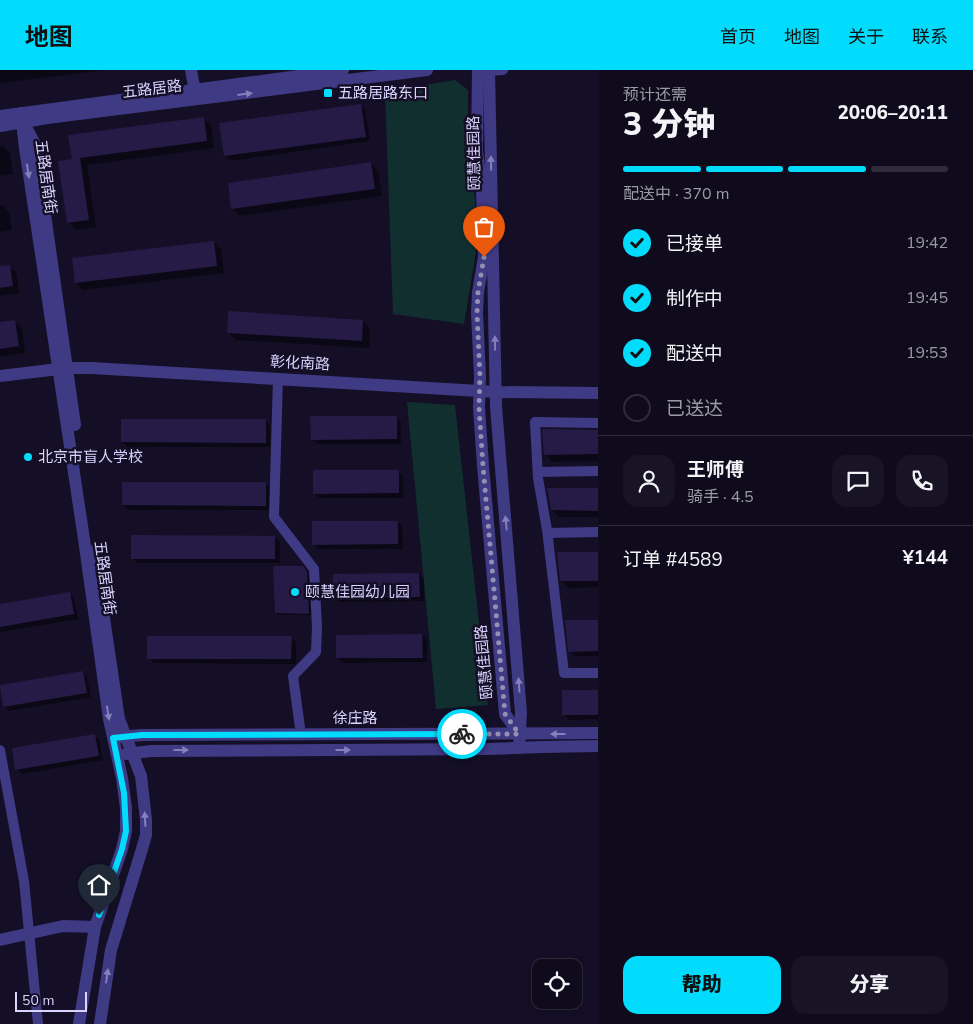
<!DOCTYPE html>
<html lang="zh">
<head>
<meta charset="utf-8">
<style>
	body { margin:0; font-family:"Nunito Sans","Noto Sans SC",sans-serif; background:#181425; color:#f1f3f6; height:100vh; display:flex; flex-direction:column; font-size:19px; white-space:nowrap }
	* { box-sizing:border-box; margin:0 }
	p { font-size:16px; color:#9b9ba3 }
	.icon { flex:none; width:28px; height:28px; fill:none; stroke:currentColor; stroke-width:2; stroke-linecap:round; stroke-linejoin:round }
	.map { position:relative; flex:1; overflow:hidden }
	.side { display:flex; flex-direction:column; background:#0f0b1c; width:375px }
	.side>* { flex:none }
	.buttons { position:absolute; left:532px; top:889px; display:grid; gap:10px }
	.buttons a { display:grid; place-items:center; width:50px; height:50px; border-radius:10px; background:#0f0b1c; box-shadow:0 2px 8px #0003,0 0 0 1px #2f2b3b; font-size:25px }
	.scale { position:absolute; left:15px; bottom:12px; width:72px; box-sizing:border-box; padding-left:5px; border:2px solid #dad4ff; border-top:0; font-size:14px; line-height:18px; white-space:nowrap; color:#dad4ff; -webkit-text-stroke:4px #140f26; paint-order:stroke }
	.pin { position:absolute; display:grid; place-items:center; width:42px; height:42px; color:#fff; margin:-51px -21px; border-radius:50% 50% 50% 0; rotate:-45deg; box-shadow:0 0 5px #0007 }
	.pin .icon { rotate:45deg }
	.courier { position:absolute; display:grid; place-items:center; width:50px; height:50px; margin:-25px; border:4px solid #01dcfd; border-radius:50%; background:#fff; color:#222; box-shadow:0 1px 6px #0007 }
	.overview em { font-style:normal; font-weight:800 }
	.overview div { display:flex; flex-direction:column-reverse }
	.overview { display:flex; align-items:center; justify-content:space-between; height:85px; padding:0 25px }
	h1 { font-size:32px; font-weight:800; line-height:38px }
	.bar { display:grid; grid-template-columns:repeat(4,1fr); gap:8px 5px; align-content:center; height:60px; padding:0 25px }
	.bar i { height:6px; border-radius:4px; background:#2f2b3b }
	.bar .selected { background:#01dcfd }
	.bar p { grid-column:span 4 }
	.line { display:flex; align-items:center; gap:12px; padding:0 25px; border-top:1px solid #2f2b3b }
	.line div { flex:1 }
	.round { display:grid; place-items:center; flex:none; width:52px; height:52px; border-radius:15px; background:#181425 }
	ol { padding:0 25px; list-style:none }
	li { display:flex; align-items:center; gap:15px; height:55px }
	li p { margin-inline-start:auto }
	li .icon { padding:5px; border-radius:50%; background:#01dcfd; color:#111; stroke-width:4 }
	li:last-child { color:#9b9ba3 }
	li i { width:28px; height:28px; border:2px solid #2f2b3b; border-radius:50% }
	.action { display:flex; gap:10px; margin-top:auto; padding:10px 25px }
	.action a { flex:1; height:58px; border-radius:15px; background:#01dcfd; color:#111; font-size:20px; font-weight:800; line-height:58px; text-align:center }
	.action a+a { background:#181425; color:#f1f3f6 }
	header { display:flex; align-items:center; gap:30px; box-sizing:border-box; height:70px; padding:0 25px; background:#01dcfd; color:#111 }
	header strong { font-size:24px }
	nav { display:flex; gap:28px; margin-inline-start:auto; font-size:18px }
	main { display:flex; flex:1; min-height:0 }
	.map>svg:first-child { display:block }
	.green { fill:#122f2f }
	.shadow { fill:#0007 }
	.building { fill:#251b46 }
	.lines { fill:none; stroke-linecap:round; stroke-linejoin:round }
	.minor { stroke:#3f3a84; stroke-width:10 }
	.tertiary { stroke:#3f3a84; stroke-width:12 }
	.oneway { fill:#857fbb }
	.done { stroke:#958fb3; stroke-width:5; stroke-dasharray:0 9 }
	.route { stroke:#01dcfd; stroke-width:6 }
	.poi-dot { fill:#01dcfd; stroke:#140f26; stroke-width:2 }
	.labels { text-anchor:middle; stroke-width:5; stroke-linejoin:round; paint-order:stroke }
	.street-label { font-size:15px; fill:#dad4ff; stroke:#140f26 }
	.poi-label { font-size:15px; fill:#dad4ff; stroke:#140f26; text-anchor:start }
</style>
</head>
<body>
<header>
<strong>地图</strong>
<nav><a>首页</a><a>地图</a><a>关于</a><a>联系</a></nav>
</header>
<main>
<div class="map">
<svg width="598" height="954" viewBox="0 0 598 954">
	<rect width="100%" height="100%" fill="#140f26"/>
	<!-- green -->
	<g class="green">
		<path d="M455,10L468,20V85L475,130L476,182L464,254L393,244L385,22Z"/>
		<path d="M407,332L455,335L488,635L436,639Z"/>
	</g>
	<!-- shadow -->
	<g class="shadow">
		<path d="M0,0H105L0,13Z"/>
		<path d="M361,35L365,40L370,71L230,91L225,86Z"/>
		<path d="M204,49L211,56L214,78L87,95L96,157L76,160L69,153L73,90Z"/>
		<path d="M0,76H3L10,83L13,104L0,106Z"/>
		<path d="M371,94L378,101L382,126L240,146L233,139Z"/>
		<path d="M0,135H2L9,142L12,160L0,162Z"/>
		<path d="M214,172L221,179L224,203L83,220L76,213Z"/>
		<path d="M9,196L17,204L19,223L0,226V198Z"/>
		<path d="M363,251L370,258L369,278L236,270L228,262Z"/>
		<path d="M15,252L22,259L25,283L0,287V254Z"/>
		<path d="M396,347L401,352V374H317L312,369Z"/>
		<path d="M265,350L270,355V377H127L123,372Z"/>
		<path d="M598,361V391L552,392L545,384Z"/>
		<path d="M398,401L403,406V428H319L314,423Z"/>
		<path d="M266,414L271,418V440H128L123,435Z"/>
		<path d="M598,419V447H559L552,439Z"/>
		<path d="M398,452L402,457L403,479H318L313,474Z"/>
		<path d="M275,467L280,472V493H137L132,488Z"/>
		<path d="M598,483V517L569,518L561,510Z"/>
		<path d="M305,500L309,505L311,545H278L276,542Z"/>
		<path d="M419,504L424,509V531L340,532L335,527Z"/>
		<path d="M69,524L74,529L78,549L0,562V536Z"/>
		<path d="M598,551V586H575L570,581Z"/>
		<path d="M422,565L427,570V592L343,593L338,588Z"/>
		<path d="M291,567L296,572V594L154,593L149,588Z"/>
		<path d="M82,602L87,607L91,627L9,641L4,636Z"/>
		<path d="M598,621V649L569,650L564,645Z"/>
		<path d="M94,665L99,670L103,690L22,704L17,700Z"/>
	</g>
	<!-- building -->
	<g class="building">
		<path d="M361,34L366,67L224,86L219,53Z"/>
		<path d="M204,47L207,71L80,88L89,150L67,153L58,91L72,89L68,65Z"/>
		<path d="M371,92L375,119L231,139L228,113Z"/>
		<path d="M214,171L217,196L75,213L72,188Z"/>
		<path d="M10,195L13,216L0,218V196Z"/>
		<path d="M228,241L363,250L362,271L227,263Z"/>
		<path d="M15,250L19,276L0,279V252Z"/>
		<path d="M310,346H397V369L311,370Z"/>
		<path d="M121,349H266V373L121,372Z"/>
		<path d="M542,359L598,360V384L544,385Z"/>
		<path d="M313,400H399V423L313,424Z"/>
		<path d="M122,412H266V436L122,435Z"/>
		<path d="M547,418H598V441L551,440Z"/>
		<path d="M312,451H398V474L312,475Z"/>
		<path d="M131,465L275,466V489H131Z"/>
		<path d="M557,482H598V511H560Z"/>
		<path d="M273,496H303L307,502L309,544L275,543Z"/>
		<path d="M419,503L420,527H333V504Z"/>
		<path d="M70,522L74,544L0,557V534Z"/>
		<path d="M565,550H598V581L568,582Z"/>
		<path d="M422,564L423,588H336V565Z"/>
		<path d="M147,566H292L291,589H147Z"/>
		<path d="M83,601L87,623L3,637L0,615Z"/>
		<rect x="562" y="620" width="36" height="25"/>
		<path d="M95,664L99,686L15,700L12,678Z"/>
	</g>
	<g class="lines">
		<!-- minor -->
		<g class="minor">
			<path d="M489,1L503,0"/>
			<path d="M278,308L274,447L314,499L317,557L316,582L293,606L301,665"/>
			<path d="M598,353L535,352L538,408L547,460L564,603H598"/>
			<path d="M538,402L598,401"/>
			<path d="M548,463L598,462"/>
			<path d="M0,680L24,811L38,954"/>
		</g>
		<!-- tertiary -->
		<g class="tertiary">
			<path d="M191,0L196,27"/>
			<path d="M478,0L477,81L482,120L484,187L478,222L477,243L480,306L479,337L483,396L505,644L519,664"/>
			<path d="M489,0L496,337L521,643L519,678"/>
			<path d="M21,43L25,78L84,469L109,649L122,708L126,738V761L122,779L95,857L79,954"/>
			<path d="M0,46L343,0"/>
			<path d="M0,56L47,48L427,0"/>
			<path d="M26,57L35,74L75,355"/>
			<path d="M0,306L67,298H92L496,322L598,323"/>
			<path d="M94,481L119,649L141,706L146,750V765L142,779L111,880L100,954"/>
			<path d="M118,667L142,665L598,663"/>
			<path d="M126,684L151,681L488,679L542,677L598,676"/>
			<path d="M0,870L63,856L95,857"/>
		</g>
	</g>
	<!-- one-way arrows -->
	<defs><path id="oneway-solid" d="M-6-.8H1V-3.2L6.5 0L1 3.2V.8H-6Z" transform="scale(1.25)"/></defs>
	<g class="oneway">
		<use href="#oneway-solid" transform="translate(245 24) rotate(-7)"/>
		<use href="#oneway-solid" transform="translate(491 93) rotate(-91)"/>
		<use href="#oneway-solid" transform="translate(28 101) rotate(81)"/>
		<use href="#oneway-solid" transform="translate(495 273) rotate(-91)"/>
		<use href="#oneway-solid" transform="translate(506 453) rotate(-96)"/>
		<use href="#oneway-solid" transform="translate(519 615) rotate(-94)"/>
		<use href="#oneway-solid" transform="translate(108 643) rotate(81)"/>
		<use href="#oneway-solid" transform="translate(558 664) rotate(180)"/>
		<use href="#oneway-solid" transform="translate(181 680)"/>
		<use href="#oneway-solid" transform="translate(343 680)"/>
		<use href="#oneway-solid" transform="translate(145 749) rotate(-93)"/>
		<use href="#oneway-solid" transform="translate(107 906) rotate(-82)"/>
	</g>
	<g class="lines">
		<!-- done -->
		<path class="done" d="M462,664H519L505,644L483,396L479,337L480,306L477,243L478,222L484,187"/>
		<!-- route -->
		<path class="route" d="M99,845L122,779L126,761L124,723L113,668L142,665L462,664"/>
	</g>
	<!-- markers -->
	<g class="poi-dot">
		<rect x="323" y="18" width="10" height="10" rx="2.5"/>
		<circle cx="28" cy="387" r="5"/>
		<circle cx="295" cy="522" r="5"/>
	</g>
	<g class="labels">
		<!-- street labels -->
		<g class="street-label">
			<text transform="translate(152 19) rotate(-7)" y="5">五路居路</text>
			<text transform="translate(474 83) rotate(-91)" y="5">颐慧佳园路</text>
			<text transform="translate(46 107) rotate(82)" y="5">五路居南街</text>
			<text transform="translate(300 293) rotate(3)" y="5">彰化南路</text>
			<text transform="translate(105 508) rotate(82)" y="5">五路居南街</text>
			<text transform="translate(484 592) rotate(-95)" y="5">颐慧佳园路</text>
			<text x="355" y="653">徐庄路</text>
		</g>
		<!-- poi labels -->
		<g class="poi-label">
			<text x="338" y="28">五路居路东口</text>
			<text x="38" y="392">北京市盲人学校</text>
			<text x="305" y="527">颐慧佳园幼儿园</text>
		</g>
	</g>
</svg>
<div class="buttons">
<a><svg class="icon" aria-label="locate" viewBox="0 0 24 24"><circle cx="12" cy="12" r="6"/><path d="M12 2v4M12 18v4M2 12h4M18 12h4"/></svg></a>
</div>
<div class="scale">50 m</div>
<div class="pin" style="left:484px;top:187px;background:#ea580c"><svg class="icon" aria-label="bag" viewBox="0 0 24 24"><path d="M5 8h14l-1 12H6zM9 8a3 3 0 0 1 6 0"/></svg></div>
<div class="pin" style="left:99px;top:845px;background:#1f2937"><svg class="icon" aria-label="home" viewBox="0 0 24 24"><path d="M3 11l9-7 9 7M6 9v11h12V9"/></svg></div>
<div class="courier" style="left:462px;top:664px"><svg class="icon" aria-label="bike" viewBox="0 0 24 24"><circle cx="6" cy="16" r="4"/><circle cx="18" cy="16" r="4"/><path d="M6 16l4-8h5l3 8M10 8l3 8H6M13 5h3"/></svg></div>
</div>
<section class="side">
<div class="overview"><div><h1>3 分钟</h1><p>预计还需</p></div><em>20:06–20:11</em></div>
<div class="bar"><i class="selected"></i><i class="selected"></i><i class="selected"></i><i></i><p>配送中 · 370 m</p></div>
<ol>
<li><svg class="icon" aria-label="check" viewBox="0 0 24 24"><path d="M5 12l5 5 9-10"/></svg>已接单<p>19:42</p></li>
<li><svg class="icon" aria-label="check" viewBox="0 0 24 24"><path d="M5 12l5 5 9-10"/></svg>制作中<p>19:45</p></li>
<li><svg class="icon" aria-label="check" viewBox="0 0 24 24"><path d="M5 12l5 5 9-10"/></svg>配送中<p>19:53</p></li>
<li><i></i>已送达</li>
</ol>
<div class="line" style="height:90px"><a class="round"><svg class="icon" aria-label="person" viewBox="0 0 24 24"><circle cx="12" cy="8" r="4"/><path d="M4 21q1-7 8-7t8 7"/></svg></a><div><b>王师傅</b><p>骑手 · 4.5</p></div><a class="round"><svg class="icon" aria-label="chat" viewBox="0 0 24 24"><path d="M4 5h16v11H9l-5 4z"/></svg></a><a class="round"><svg class="icon" aria-label="phone" viewBox="0 0 24 24"><path d="M5 4h4l2 5-3 2q2 4 5 5l2-3 5 2v4C11 20 4 13 5 4z"/></svg></a></div>
<div class="line" style="height:65px"><div>订单 #4589</div><b>¥144</b></div>
<div class="action"><a>帮助</a><a>分享</a></div>
</section>
</main>
</body>
</html>
